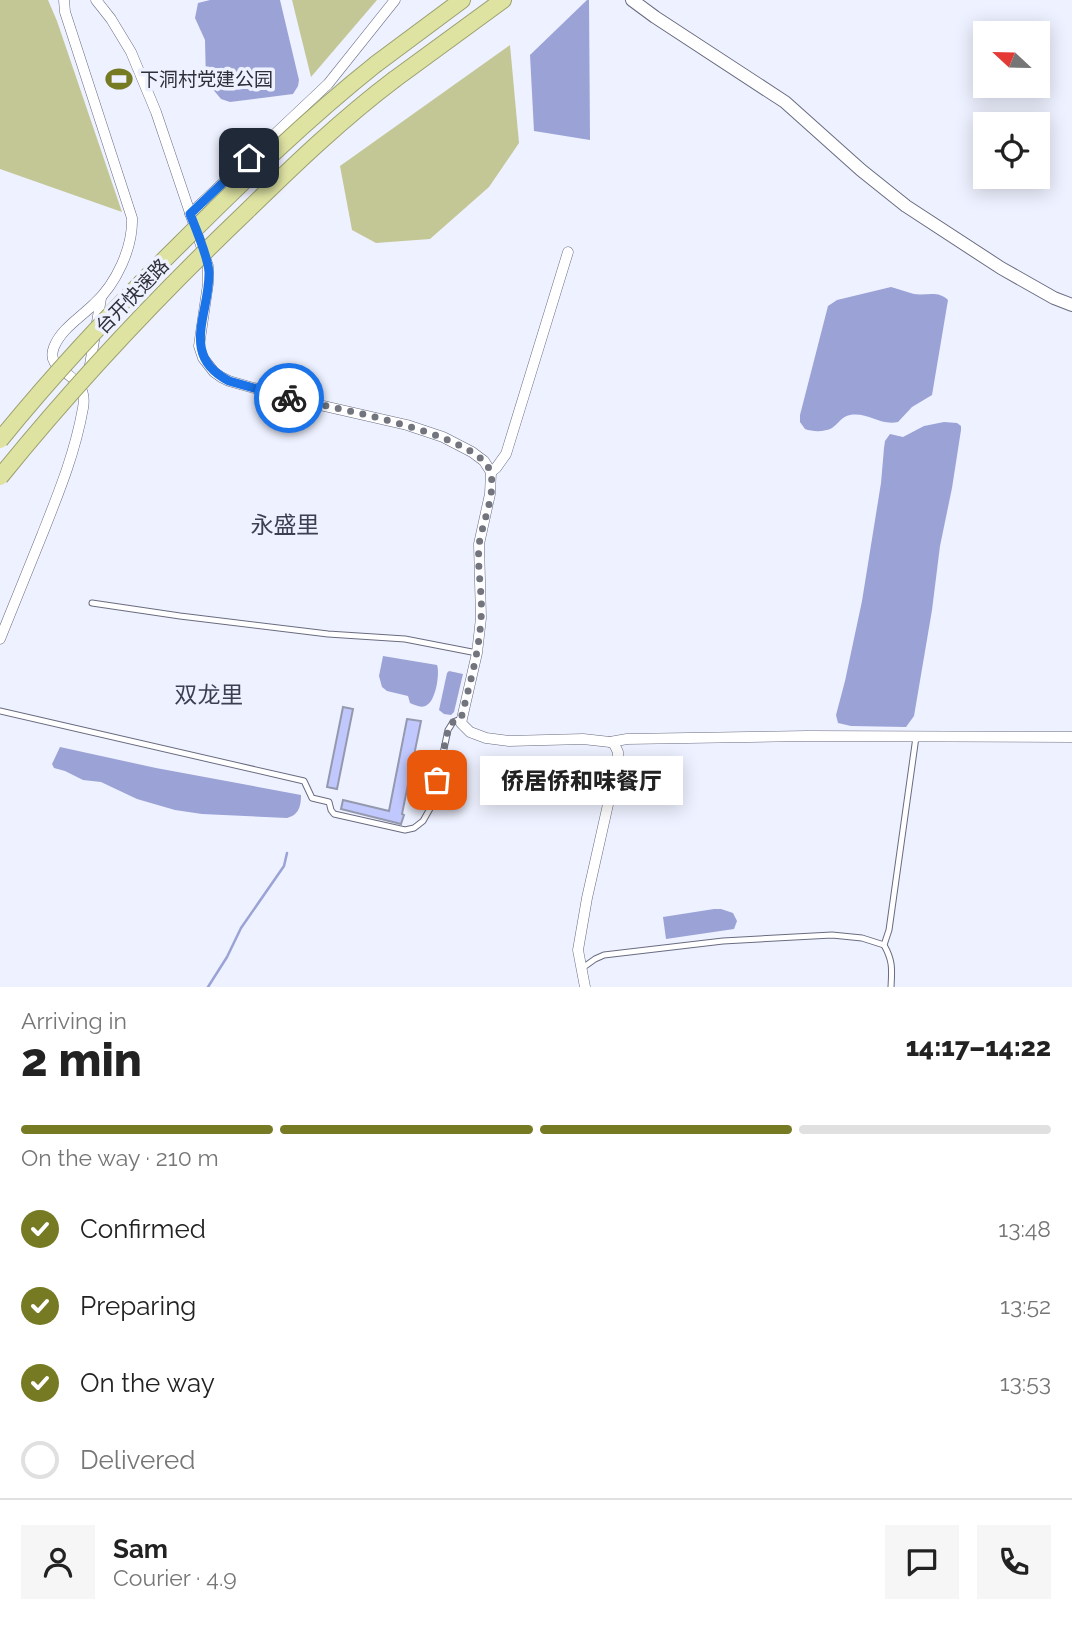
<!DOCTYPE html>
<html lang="en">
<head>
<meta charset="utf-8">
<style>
	body { margin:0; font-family:Raleway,"Noto Sans SC",sans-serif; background:#f6f6f6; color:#222; height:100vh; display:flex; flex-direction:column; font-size:26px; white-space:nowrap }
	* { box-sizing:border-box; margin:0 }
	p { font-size:23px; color:#767676 }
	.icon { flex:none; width:38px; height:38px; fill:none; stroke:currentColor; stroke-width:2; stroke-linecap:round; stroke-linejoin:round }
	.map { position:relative; height:987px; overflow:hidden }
	.panel { display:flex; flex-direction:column; background:#fff; flex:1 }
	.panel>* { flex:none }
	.needle { width:46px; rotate:292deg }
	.tools { position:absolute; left:973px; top:21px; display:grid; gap:14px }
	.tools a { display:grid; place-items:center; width:77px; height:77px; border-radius:0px; background:#fff; box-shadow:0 4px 18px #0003; font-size:35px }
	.pin { position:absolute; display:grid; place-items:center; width:60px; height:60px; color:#fff; margin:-30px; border-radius:14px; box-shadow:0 4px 10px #0006 }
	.courier { position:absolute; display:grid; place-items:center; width:70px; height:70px; margin:-35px; border:5px solid #1a73e8; border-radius:50%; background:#fff; color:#222; box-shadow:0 2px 9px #0007 }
	.bubble { position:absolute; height:49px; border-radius:0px; background:#fff; box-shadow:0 4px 18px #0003; font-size:23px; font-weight:800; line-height:49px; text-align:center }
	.overview em { font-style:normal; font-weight:800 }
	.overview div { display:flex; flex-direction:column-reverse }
	.overview { display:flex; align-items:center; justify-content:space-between; height:119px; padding:0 21px }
	h1 { font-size:46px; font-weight:800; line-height:52px }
	.bar { display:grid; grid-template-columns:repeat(4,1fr); gap:10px 7px; align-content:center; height:84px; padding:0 21px }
	.bar i { height:9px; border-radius:5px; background:#e0e0e0 }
	.bar .current { background:#767a23 }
	.bar p { grid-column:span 4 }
	.line { display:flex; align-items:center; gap:18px; padding:0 21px; border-top:2px solid #e0e0e0 }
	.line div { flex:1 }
	.round { display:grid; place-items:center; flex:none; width:74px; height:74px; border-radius:0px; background:#f6f6f6 }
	ol { padding:0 21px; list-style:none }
	li { display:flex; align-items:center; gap:21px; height:77px }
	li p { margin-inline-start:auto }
	li .icon { padding:7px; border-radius:50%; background:#767a23; color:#fff; stroke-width:4 }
	li:last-child { color:#767676 }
	li i { width:38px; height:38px; border:4px solid #e0e0e0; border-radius:50% }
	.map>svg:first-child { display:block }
	.green { fill:#c3c796 }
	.water { fill:#9ba2d6 }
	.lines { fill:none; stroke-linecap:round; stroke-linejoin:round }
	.stream { stroke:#9ba2d6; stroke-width:2.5 }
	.building { fill:#c0c8fd; stroke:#9599ae; stroke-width:2 }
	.service-casing { stroke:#696c80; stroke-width:7 }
	.minor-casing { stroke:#696c80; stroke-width:11 }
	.tertiary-casing { stroke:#696c80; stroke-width:14 }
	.trunk-casing { stroke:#9ca06e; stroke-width:18 }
	.service { stroke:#fff; stroke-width:5 }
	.minor { stroke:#fff; stroke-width:10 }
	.tertiary { stroke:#fff; stroke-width:12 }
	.trunk { stroke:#dee3a2; stroke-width:16 }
	.trunk-bridge-casing { stroke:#9ca06e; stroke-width:18; stroke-linecap:butt }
	.trunk-bridge { stroke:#dee3a2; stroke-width:16 }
	.done { stroke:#72747e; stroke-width:7; stroke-dasharray:0 12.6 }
	.route { stroke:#1a73e8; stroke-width:9 }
	.labels { text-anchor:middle; stroke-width:7; stroke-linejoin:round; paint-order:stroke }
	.poi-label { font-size:19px; fill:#2f3039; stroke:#eef1ff; text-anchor:start }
	.street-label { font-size:19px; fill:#2f3039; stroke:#eef1ff }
	.quarter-label { font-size:23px; fill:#3c3f51; stroke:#eef1ff }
</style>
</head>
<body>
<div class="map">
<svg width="1072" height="987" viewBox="0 0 1072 987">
	<rect width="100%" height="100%" fill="#eef1ff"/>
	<!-- green -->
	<g class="green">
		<path d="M0,0H48L57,21L122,212L0,169Z"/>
		<path d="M292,0H377L311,77Z"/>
		<path d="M510,45L519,143L489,187L430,239L376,243L352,230L340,166Z"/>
	</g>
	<!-- water -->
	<g class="water">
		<path d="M210,0H280L299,80L298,86L293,94L230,102L221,99L206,81L205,40L195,18L198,3Z"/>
		<path d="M587,0H589L590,140L534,131L530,55Z"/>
		<path d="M891,287C899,289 906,292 914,294C927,296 938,290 948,300L932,395L912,407L898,422C880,426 868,412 850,415C842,416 838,424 832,428C825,432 813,432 805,429L800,422V415L828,306L837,300Z"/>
		<path d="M944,422L957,423L961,426V430L952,488L940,546L932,610L914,716L906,727L851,726L838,723L836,715L845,681L862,601L881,483L884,448L885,441L890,434L903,437L924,426Z"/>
		<path d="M383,656L437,665C440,673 436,700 427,705C422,709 415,705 410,703L408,696L387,691L382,687L379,676Z"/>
		<path d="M449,671L463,674L454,712L451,715L444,714L439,710L447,673Z"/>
		<path d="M60,747L156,768L301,795C301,806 299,815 287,818L202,814L175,810L137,799L101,782L83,780L65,771L54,768L52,764Z"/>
		<path d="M714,909H721L733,913L737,921L734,929L666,939L663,917Z"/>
	</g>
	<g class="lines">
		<!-- stream -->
		<path class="stream" d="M208,987L227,957L241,928L284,866L287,853"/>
	</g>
	<!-- building -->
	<g class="building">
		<path d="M343,707L353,709L337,789L327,787Z"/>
		<path d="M407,719L421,721L402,814L404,815L401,824L341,809L343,800L389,811Z"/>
	</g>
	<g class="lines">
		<!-- service casing -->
		<g class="service-casing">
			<g id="service">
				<path d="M92,603L180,616L328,634L405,639L477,653"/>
				<path d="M0,711L304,781L312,798L329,802L331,810L334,814L405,830L414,828L423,821L432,805L448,730L453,722L461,719"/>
				<path d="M581,969L595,959L604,955L723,941L832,935L862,938L884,945"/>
				<path d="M891,987C892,969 893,961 884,945L889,930L916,737"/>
			</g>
		</g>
		<!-- minor casing -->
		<g class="minor-casing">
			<g id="minor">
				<path d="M96,0L111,19L131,52L156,112L208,266V284L199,346L203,358L214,372L221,377L229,381L289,398L407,425L443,437L472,452L484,461L491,472L490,494L479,544L481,618L477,653L461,723L470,732L486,738L509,741L583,739L610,742L614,744L618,752V760L587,898L578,950L585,987"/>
				<path d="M190,214L328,84L395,0"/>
				<path d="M89,371L101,298"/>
				<path d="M491,472L496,468L506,454L568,252"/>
				<path d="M0,639C14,604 28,570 42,535C59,492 75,453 83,408C90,370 43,375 54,347C61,329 81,317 94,304C116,284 133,248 132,218L65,12L64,0"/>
				<path d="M610,742L627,739L807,736L1072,737"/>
			</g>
		</g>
		<!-- tertiary casing -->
		<g class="tertiary-casing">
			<path id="tertiary" d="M632,0L655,17L785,102L861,170L906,206L1001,268L1054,298L1072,305"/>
		</g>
		<!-- trunk casing -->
		<g class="trunk-casing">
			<g id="trunk">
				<path d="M376,64L462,0"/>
				<path d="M395,79L503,0"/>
			</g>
		</g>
		<!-- service -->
		<use href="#service" class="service"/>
		<!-- minor -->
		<use href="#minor" class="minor"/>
		<!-- tertiary -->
		<use href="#tertiary" class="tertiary"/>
		<!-- trunk -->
		<use href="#trunk" class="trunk"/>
		<!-- trunk-bridge casing -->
		<g class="trunk-bridge-casing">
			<g id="trunk-bridge">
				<path d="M0,440C56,371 117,306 180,244C243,181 307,119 376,64"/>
				<path d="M0,477C76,383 159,295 247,211C294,165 342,119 395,79"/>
			</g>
		</g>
		<!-- trunk-bridge -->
		<use href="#trunk-bridge" class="trunk-bridge"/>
	</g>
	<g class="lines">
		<!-- done -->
		<path class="done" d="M289,398C326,406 479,434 490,471C497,492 482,523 479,545C477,570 483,595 481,619C479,653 469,686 461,719L453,722L448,730L437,780"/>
		<!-- route -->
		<path class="route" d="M249,158L190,214C196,229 208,257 209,272C210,314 179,355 229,381L289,398"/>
	</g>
	<!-- icons -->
	<defs>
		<g id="stadium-bare" transform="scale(2.1)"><path d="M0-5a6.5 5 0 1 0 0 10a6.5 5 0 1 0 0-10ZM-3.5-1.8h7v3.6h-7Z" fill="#767a23" stroke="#eef1ff" stroke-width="2.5" paint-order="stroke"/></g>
	</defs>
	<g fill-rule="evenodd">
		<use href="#stadium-bare" x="119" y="79"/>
	</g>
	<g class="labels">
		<!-- poi labels -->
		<g class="poi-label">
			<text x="140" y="86">下洞村党建公园</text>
		</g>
		<!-- street labels -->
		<g class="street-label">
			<text transform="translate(132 296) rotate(-46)" y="7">台开快速路</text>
		</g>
		<!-- quarter labels -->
		<g class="quarter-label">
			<text x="285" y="533">永盛里</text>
			<text x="209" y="703">双龙里</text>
		</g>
	</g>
</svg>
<div class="tools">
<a><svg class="needle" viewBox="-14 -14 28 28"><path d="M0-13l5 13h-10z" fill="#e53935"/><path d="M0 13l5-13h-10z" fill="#767676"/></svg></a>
<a><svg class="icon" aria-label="locate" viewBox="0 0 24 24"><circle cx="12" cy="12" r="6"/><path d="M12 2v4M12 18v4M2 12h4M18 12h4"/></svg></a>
</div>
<div class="pin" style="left:437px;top:780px;background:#ea580c"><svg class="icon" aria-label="bag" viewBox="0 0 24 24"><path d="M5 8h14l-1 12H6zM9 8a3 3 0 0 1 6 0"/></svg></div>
<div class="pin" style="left:249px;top:158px;background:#1f2937"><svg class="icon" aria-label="home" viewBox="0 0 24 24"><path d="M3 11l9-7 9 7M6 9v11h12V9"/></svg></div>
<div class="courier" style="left:289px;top:398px"><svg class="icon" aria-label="bike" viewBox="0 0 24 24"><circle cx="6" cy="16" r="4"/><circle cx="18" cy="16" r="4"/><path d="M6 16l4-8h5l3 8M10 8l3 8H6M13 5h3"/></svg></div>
<div class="bubble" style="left:480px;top:756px;width:203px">侨居侨和味餐厅</div>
</div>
<section class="panel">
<div class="overview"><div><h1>2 min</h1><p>Arriving in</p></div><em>14:17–14:22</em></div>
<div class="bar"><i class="current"></i><i class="current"></i><i class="current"></i><i></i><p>On the way · 210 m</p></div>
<ol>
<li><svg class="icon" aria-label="check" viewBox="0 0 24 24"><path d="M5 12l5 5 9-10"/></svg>Confirmed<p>13:48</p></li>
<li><svg class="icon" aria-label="check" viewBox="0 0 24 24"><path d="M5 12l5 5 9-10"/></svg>Preparing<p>13:52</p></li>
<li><svg class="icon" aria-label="check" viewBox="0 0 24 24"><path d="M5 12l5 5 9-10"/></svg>On the way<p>13:53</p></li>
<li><i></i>Delivered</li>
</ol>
<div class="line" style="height:126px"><a class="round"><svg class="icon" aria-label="person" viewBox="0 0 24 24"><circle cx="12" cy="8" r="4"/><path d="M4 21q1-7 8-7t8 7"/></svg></a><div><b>Sam</b><p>Courier · 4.9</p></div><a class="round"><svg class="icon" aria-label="chat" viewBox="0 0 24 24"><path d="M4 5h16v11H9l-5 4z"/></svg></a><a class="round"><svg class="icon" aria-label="phone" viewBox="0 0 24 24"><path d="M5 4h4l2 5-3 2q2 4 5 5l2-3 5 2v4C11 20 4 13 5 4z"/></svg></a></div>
</section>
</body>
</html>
